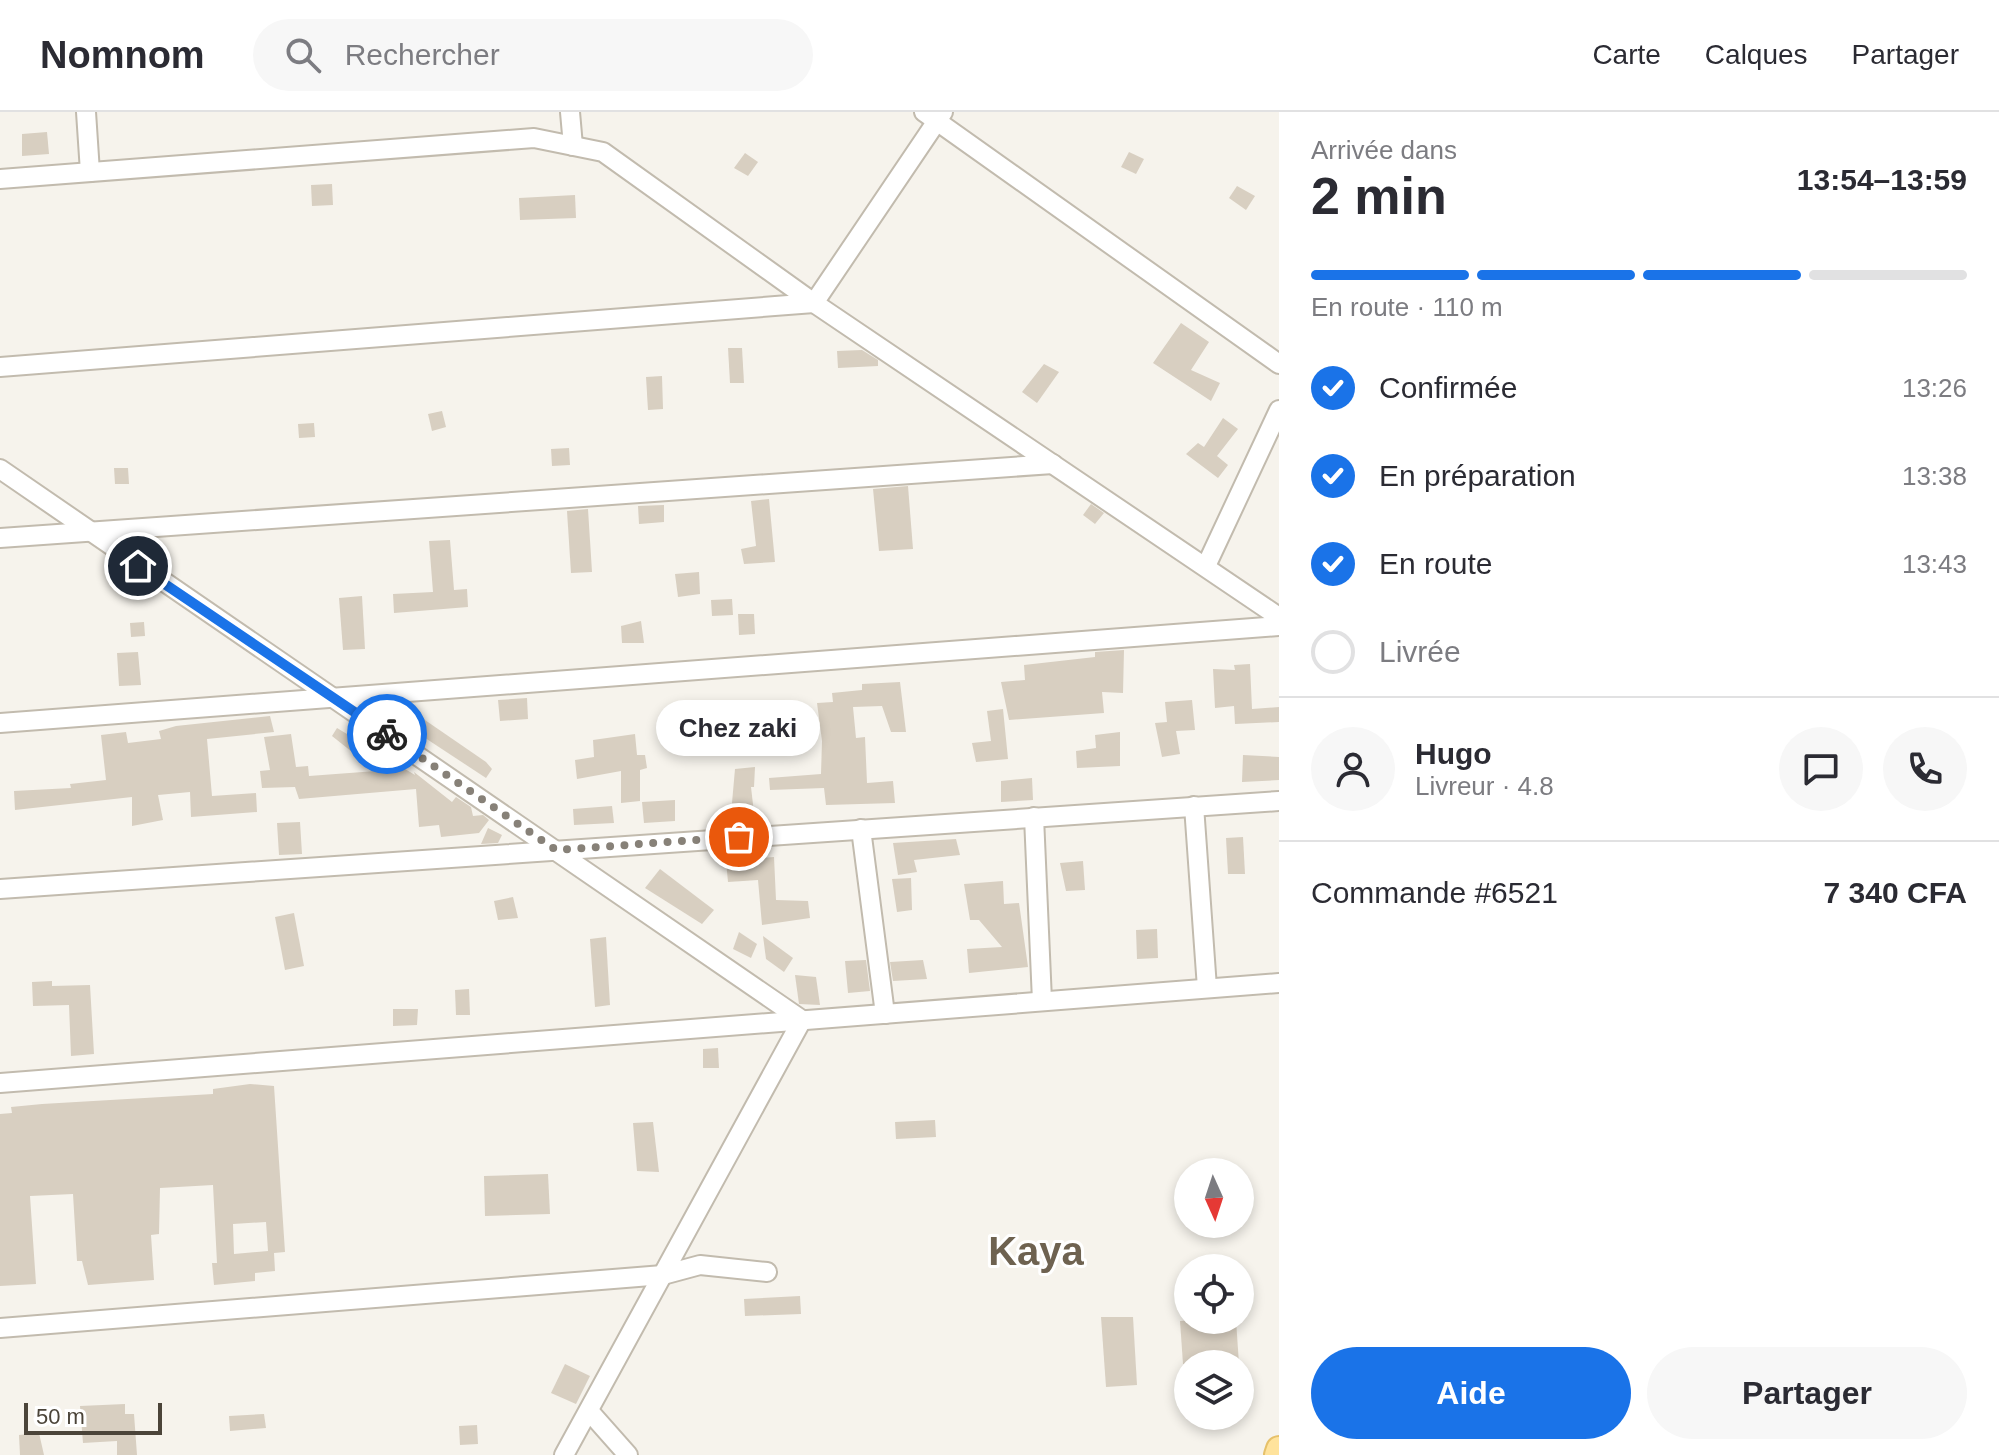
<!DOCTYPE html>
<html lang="fr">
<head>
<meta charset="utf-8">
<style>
	body { margin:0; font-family:Helvetica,sans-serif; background:#f7f7f7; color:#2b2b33; height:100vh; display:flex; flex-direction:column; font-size:30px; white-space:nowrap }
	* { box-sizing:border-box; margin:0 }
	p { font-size:26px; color:#7c7c81 }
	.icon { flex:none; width:44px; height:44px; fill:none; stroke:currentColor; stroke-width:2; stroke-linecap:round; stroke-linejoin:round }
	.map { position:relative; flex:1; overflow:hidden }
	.sheet { display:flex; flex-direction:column; background:#fff; width:720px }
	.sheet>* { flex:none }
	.needle { width:52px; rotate:177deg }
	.buttons { position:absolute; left:1174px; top:1046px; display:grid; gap:16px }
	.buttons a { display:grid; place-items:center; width:80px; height:80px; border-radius:50%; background:#fff; box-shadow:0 4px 12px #0003; font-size:40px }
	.scale { position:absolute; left:24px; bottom:20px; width:138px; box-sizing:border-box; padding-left:8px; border:4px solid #4b4439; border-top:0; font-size:22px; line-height:28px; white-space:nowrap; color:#4b4439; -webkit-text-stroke:6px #fff; paint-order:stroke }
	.pin { position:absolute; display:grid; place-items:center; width:68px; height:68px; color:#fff; margin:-34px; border:4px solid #fff; border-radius:50%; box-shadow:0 2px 8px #0007 }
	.courier { position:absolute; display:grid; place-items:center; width:80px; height:80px; margin:-40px; border:6px solid #1a73e8; border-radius:50%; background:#fff; color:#222; box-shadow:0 2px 10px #0007 }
	.bubble { position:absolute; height:56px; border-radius:28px; background:#fff; box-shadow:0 4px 12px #0003; font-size:26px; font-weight:700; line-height:56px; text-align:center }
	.overview em { font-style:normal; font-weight:700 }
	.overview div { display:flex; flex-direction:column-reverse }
	.overview { display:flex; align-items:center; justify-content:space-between; height:136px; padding:0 32px }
	h1 { font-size:52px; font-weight:700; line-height:60px }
	.bar { display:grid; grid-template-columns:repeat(4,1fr); gap:12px 8px; align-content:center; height:96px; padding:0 32px }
	.bar i { height:10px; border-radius:6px; background:#e1e1e2 }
	.bar .selected { background:#1a73e8 }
	.bar p { grid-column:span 4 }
	.line { display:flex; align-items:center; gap:20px; padding:0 32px; border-top:2px solid #e1e1e2 }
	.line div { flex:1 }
	.round { display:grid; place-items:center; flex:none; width:84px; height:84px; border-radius:42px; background:#f7f7f7 }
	ol { padding:0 32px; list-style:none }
	li { display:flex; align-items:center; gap:24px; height:88px }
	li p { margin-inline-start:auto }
	li .icon { padding:8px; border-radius:50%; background:#1a73e8; color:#fff; stroke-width:4 }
	li:last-child { color:#7c7c81 }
	li i { width:44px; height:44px; border:4px solid #e1e1e2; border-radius:50% }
	.button { display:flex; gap:16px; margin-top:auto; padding:16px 32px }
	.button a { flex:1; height:92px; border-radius:48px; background:#1a73e8; color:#fff; font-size:32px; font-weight:700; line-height:92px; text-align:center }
	.button a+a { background:#f7f7f7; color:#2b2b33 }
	header { display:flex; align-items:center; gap:48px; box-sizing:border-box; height:112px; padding:0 40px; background:#fff; border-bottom:2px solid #e1e1e2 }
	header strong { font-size:38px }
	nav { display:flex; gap:44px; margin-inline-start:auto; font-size:28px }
	.search { width:560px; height:72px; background:#f7f7f7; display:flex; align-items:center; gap:20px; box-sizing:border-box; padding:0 28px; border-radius:44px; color:#7c7c81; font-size:30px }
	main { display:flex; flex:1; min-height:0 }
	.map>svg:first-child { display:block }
	.building { fill:#d8cfc1; fill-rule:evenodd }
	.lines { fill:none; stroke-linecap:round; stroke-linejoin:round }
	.minor-casing { stroke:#c2bbae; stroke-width:22 }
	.major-casing { stroke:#e6c16a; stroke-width:28 }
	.minor { stroke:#fff; stroke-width:18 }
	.major { stroke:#ffe39c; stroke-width:24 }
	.done { stroke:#878178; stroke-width:8; stroke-dasharray:0 14.4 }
	.route { stroke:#1a73e8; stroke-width:10 }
	.labels { text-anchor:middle; stroke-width:6; stroke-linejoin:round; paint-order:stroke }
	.town-label { font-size:40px; font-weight:bold; fill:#6e6250; stroke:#fff }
</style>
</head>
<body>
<header>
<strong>Nomnom</strong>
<div class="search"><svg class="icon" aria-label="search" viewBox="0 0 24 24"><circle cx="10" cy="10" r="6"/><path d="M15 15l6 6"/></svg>Rechercher</div>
<nav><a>Carte</a><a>Calques</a><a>Partager</a></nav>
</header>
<main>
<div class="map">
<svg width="1279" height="1343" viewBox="0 0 1279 1343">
	<rect width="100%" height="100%" fill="#f6f3ec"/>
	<!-- building -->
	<g class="building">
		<path d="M47,20L49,42L22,44V22Z"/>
		<path d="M1129,40L1144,47L1136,62L1121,55Z"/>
		<path d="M745,41L758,50L748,64L734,56Z"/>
		<path d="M332,72L333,93L312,94L311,73Z"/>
		<path d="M1237,74L1255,84L1246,98L1229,86Z"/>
		<path d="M575,83L576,106L520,108L519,86Z"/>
		<path d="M1181,211L1209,230L1191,258L1220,271L1211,289L1153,251Z"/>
		<path d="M728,236H742L744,271H730Z"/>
		<path d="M862,238L878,248V254L838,256L837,239Z"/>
		<path d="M1044,252L1059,260L1037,291L1022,280Z"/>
		<path d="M662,264L663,297L648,298L646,265Z"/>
		<path d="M442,299L446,315L432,319L428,302Z"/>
		<path d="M1223,306L1238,317L1217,344L1228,353L1218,366L1186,342L1198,331L1204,335Z"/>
		<path d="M314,311L315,325L299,326L298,312Z"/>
		<path d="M569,336L570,353L552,354L551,337Z"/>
		<path d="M114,356H128L129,372H115Z"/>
		<path d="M908,374L913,437L879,439L873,377Z"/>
		<path d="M769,387L775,450L744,452L741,437L756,434L751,389Z"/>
		<path d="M1091,392L1104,401L1095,412L1083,403Z"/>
		<path d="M664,393V410L639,412L638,394Z"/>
		<path d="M588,397L592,460L571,461L567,399Z"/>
		<path d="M450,428L454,478L467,477L468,495L394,501L393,482L433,480L429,429Z"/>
		<path d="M699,460L700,482L678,485L675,462Z"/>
		<path d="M362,484L365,537L343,538L339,486Z"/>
		<path d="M732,487L733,503L712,504L711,488Z"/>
		<path d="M738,502H754L755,522L739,523Z"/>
		<path d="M641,509L644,531H622L621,514Z"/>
		<path d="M144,510L145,524L131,525L130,511Z"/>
		<path d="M1124,538L1123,581L1102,580L1104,601L1009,608L1001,570L1025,568L1024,553L1095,545V540Z"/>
		<path d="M138,540L141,573L119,574L117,541Z"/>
		<path d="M1250,552L1252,597L1279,595V610L1235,612L1234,594L1215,596L1213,557L1235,558L1234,553Z"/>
		<path d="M900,570L906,620H891L882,594L853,595L856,626L865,625L867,671L893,669L895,691L826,693L824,676L770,678L769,666L821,662L822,629L817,591L833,590L832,581L862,578V572Z"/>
		<path d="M527,586L528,607L500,609L498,588Z"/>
		<path d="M1192,588L1195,618L1176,619L1180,642L1162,645L1155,611L1167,610L1165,590Z"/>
		<path d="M1003,597L1008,647L976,650L972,631L991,629L987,599Z"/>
		<path d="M270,604L274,620L207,627L212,684L256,681L257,700L191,705L190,680L158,683L163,708L132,714V685L15,698L14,679L71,676L70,672L106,668L101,623L126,620L128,631L161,627L159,619L176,614Z"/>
		<path d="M422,606L486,650L492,657L486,666L413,618Z"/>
		<path d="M666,614L683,615L684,620L711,618V639L666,637Z"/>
		<path d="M337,616L415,663L414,660L452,690L456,685L471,695L473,704L483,703L489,708L479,721L441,725L439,713L419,715L416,677L299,687L295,675L262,676L260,659L270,658L264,625L291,622L296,655L308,654L309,664L376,659L332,624Z"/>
		<path d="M1120,620V654L1077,656L1076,639L1096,636L1095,623Z"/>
		<path d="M635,622L637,643H645L647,656L640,658V689L621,691V659L577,667L575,648L594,645L593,628Z"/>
		<path d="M1243,643L1279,645V668L1242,670Z"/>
		<path d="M755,655L754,675H751L754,701L731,702L735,657Z"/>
		<path d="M1032,666L1033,688L1001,690V669Z"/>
		<path d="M675,688V709L644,711L642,690Z"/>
		<path d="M612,694L614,711L574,713L573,697Z"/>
		<path d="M300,710L302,742L279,743L277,711Z"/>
		<path d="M488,716L502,723L498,731L481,732Z"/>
		<path d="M1243,725L1245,762H1228L1226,726Z"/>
		<path d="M956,727L960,743L914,748L917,760L898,763L893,731Z"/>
		<path d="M774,745L776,788L808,789L810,806L762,813L758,768L728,770L726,749Z"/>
		<path d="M1083,749L1085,778L1066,779L1060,751Z"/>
		<path d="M660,757L714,798L702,812L645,776Z"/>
		<path d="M911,766L912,798L897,800L892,767Z"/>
		<path d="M1003,769L1004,792L1019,791L1028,855L969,861L967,837L1002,835L979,808H970L964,772Z"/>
		<path d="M513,785L518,806L498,808L494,789Z"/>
		<path d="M294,801L304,854L285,858L275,805Z"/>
		<path d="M1157,817L1158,846L1137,847L1136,818Z"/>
		<path d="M739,820L757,832L751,846L733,837Z"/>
		<path d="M763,824L793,846L784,860L766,847Z"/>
		<path d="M606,825L610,893L595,895L590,827Z"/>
		<path d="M866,848L870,879L848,881L845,849Z"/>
		<path d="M923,848L927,867L893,869L890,850Z"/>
		<path d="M795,863L816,865L820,893L799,892Z"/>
		<path d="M52,869V874L90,873L94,942L71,944L69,893L33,894L32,870Z"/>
		<path d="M469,877L470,903H456L455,878Z"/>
		<path d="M393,897H418L417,913L393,914Z"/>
		<path d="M718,936L719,956H703V937Z"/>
		<path d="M250,972L274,974L285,1140L274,1141L275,1159L255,1161V1169L214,1173L212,1151H217L213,1073L160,1076L159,1122L151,1123L154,1168L88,1173L82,1149H77L73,1082L30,1084L36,1172L0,1174V1002L12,1001L11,995L42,992L213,982V977ZM266,1110L268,1139L234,1142L233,1112Z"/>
		<path d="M935,1008L936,1025L896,1027L895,1010Z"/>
		<path d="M653,1010L659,1060L637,1059L633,1011Z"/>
		<path d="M548,1062L550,1102L485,1104L484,1064Z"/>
		<path d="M800,1184L801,1202L745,1204L744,1187Z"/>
		<path d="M1101,1205H1133L1137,1273L1106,1275Z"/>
		<path d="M1197,1208H1236L1239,1252H1183L1180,1209Z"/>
		<path d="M565,1252L590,1264L576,1292L551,1281Z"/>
		<path d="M125,1292V1302H134L137,1343H117V1329L83,1331L80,1294Z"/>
		<path d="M264,1302L266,1316L230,1319L229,1304Z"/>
		<path d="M477,1313L478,1332L460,1333L459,1314Z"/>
		<path d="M39,1321L44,1343H20L19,1323Z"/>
	</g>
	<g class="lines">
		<!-- minor casing -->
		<g class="minor-casing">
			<g id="minor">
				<path d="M86,0L90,60"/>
				<path d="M570,0L573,34"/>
				<path d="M924,0L1279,252"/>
				<path d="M0,67L534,26L603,40L814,191L1279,505"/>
				<path d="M0,255L814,191L943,0"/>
				<path d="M0,357L802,908L564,1343"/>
				<path d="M0,426L1053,352"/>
				<path d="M1206,454L1279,298"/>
				<path d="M0,611L1279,514"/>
				<path d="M1194,694L1207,876"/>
				<path d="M1034,705L1042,889"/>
				<path d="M861,717L885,902"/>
				<path d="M0,777L1279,689"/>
				<path d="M0,971L1279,871"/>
				<path d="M0,1216L663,1163L700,1153L767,1160"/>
				<path d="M589,1299L628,1343"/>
			</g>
		</g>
		<!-- major casing -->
		<g class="major-casing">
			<path id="major" d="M1277,1343L1279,1337"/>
		</g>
		<!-- minor -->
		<use href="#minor" class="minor"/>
		<!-- major -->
		<use href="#major" class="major"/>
	</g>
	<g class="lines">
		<!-- done -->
		<path class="done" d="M387,622L556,738L739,725"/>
		<!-- route -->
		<path class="route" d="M138,454L387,622"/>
	</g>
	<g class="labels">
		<!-- town labels -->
		<g class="town-label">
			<text x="1036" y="1153">Kaya</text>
		</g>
	</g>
</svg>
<div class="buttons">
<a><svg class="needle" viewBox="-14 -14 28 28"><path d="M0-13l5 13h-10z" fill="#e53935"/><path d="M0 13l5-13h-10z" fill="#7c7c81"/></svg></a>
<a><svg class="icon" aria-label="locate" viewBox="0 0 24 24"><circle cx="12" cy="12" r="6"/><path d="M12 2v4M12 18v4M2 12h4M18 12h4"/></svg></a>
<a><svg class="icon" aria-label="layers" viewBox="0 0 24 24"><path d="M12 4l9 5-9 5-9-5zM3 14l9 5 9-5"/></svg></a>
</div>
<div class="scale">50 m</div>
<div class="pin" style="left:739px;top:725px;background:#ea580c"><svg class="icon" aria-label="bag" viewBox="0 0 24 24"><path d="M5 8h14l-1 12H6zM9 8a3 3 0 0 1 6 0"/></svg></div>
<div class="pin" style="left:138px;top:454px;background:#1f2937"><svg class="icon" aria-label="home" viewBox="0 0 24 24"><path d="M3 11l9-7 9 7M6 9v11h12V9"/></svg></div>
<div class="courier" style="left:387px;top:622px"><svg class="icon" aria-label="bike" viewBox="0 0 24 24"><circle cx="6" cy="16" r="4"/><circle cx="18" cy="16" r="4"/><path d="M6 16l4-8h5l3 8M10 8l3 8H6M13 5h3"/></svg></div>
<div class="bubble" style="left:656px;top:588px;width:164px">Chez zaki</div>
</div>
<section class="sheet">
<div class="overview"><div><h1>2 min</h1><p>Arrivée dans</p></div><em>13:54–13:59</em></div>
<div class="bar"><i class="selected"></i><i class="selected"></i><i class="selected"></i><i></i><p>En route · 110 m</p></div>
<ol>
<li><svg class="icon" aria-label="check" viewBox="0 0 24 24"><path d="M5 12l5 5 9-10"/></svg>Confirmée<p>13:26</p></li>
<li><svg class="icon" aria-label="check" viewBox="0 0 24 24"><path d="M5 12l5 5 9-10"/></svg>En préparation<p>13:38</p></li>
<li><svg class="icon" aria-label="check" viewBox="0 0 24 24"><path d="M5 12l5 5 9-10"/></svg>En route<p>13:43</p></li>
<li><i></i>Livrée</li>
</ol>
<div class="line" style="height:144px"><a class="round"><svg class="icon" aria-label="person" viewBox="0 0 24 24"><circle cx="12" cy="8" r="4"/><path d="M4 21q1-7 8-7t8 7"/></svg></a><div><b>Hugo</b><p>Livreur · 4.8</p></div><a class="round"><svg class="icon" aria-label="chat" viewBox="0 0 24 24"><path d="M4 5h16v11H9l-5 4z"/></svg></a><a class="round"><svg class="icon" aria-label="phone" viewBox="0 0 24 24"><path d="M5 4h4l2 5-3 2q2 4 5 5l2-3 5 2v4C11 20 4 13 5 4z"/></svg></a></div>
<div class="line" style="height:104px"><div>Commande #6521</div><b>7 340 CFA</b></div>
<div class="button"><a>Aide</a><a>Partager</a></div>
</section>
</main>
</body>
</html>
